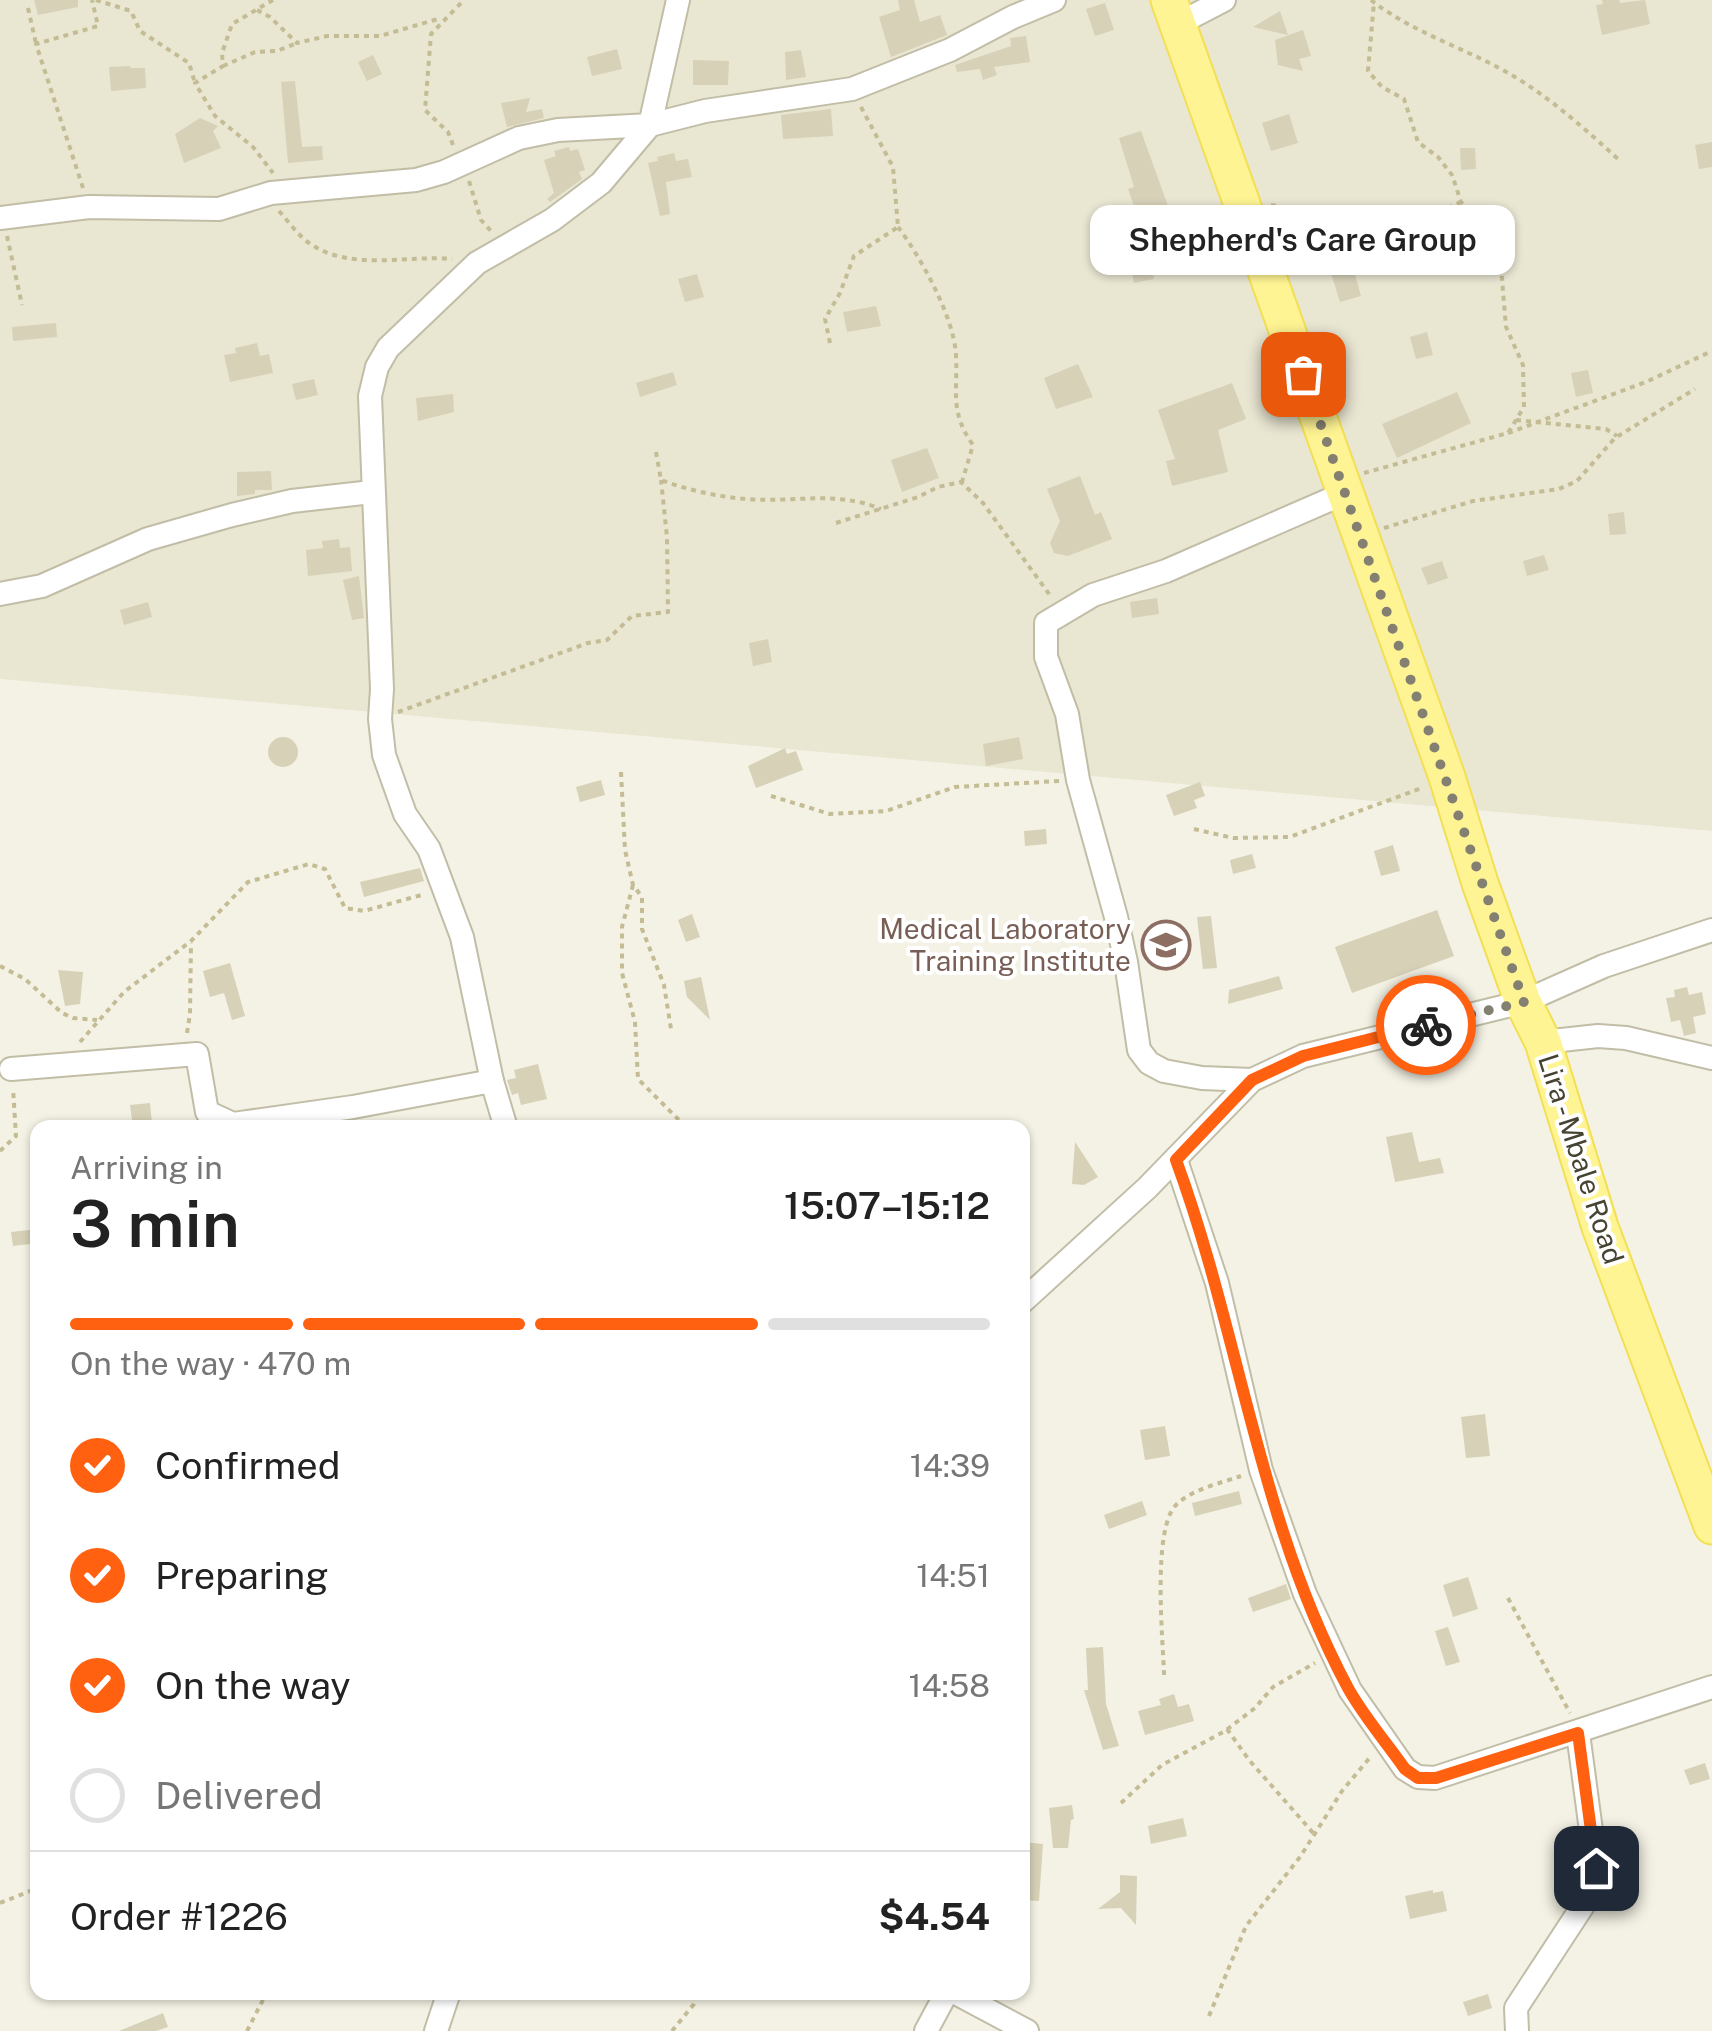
<!DOCTYPE html>
<html lang="en">
<head>
<meta charset="utf-8">
<style>
	body { margin:0; font-family:"Public Sans",sans-serif; background:#f6f6f6; color:#222; height:100vh; display:flex; flex-direction:column; font-size:38px; white-space:nowrap }
	* { box-sizing:border-box; margin:0 }
	p { font-size:32px; color:#767676 }
	.icon { flex:none; width:55px; height:55px; fill:none; stroke:currentColor; stroke-width:2; stroke-linecap:round; stroke-linejoin:round }
	.map { position:relative; flex:1; overflow:hidden }
	.panel { position:absolute; left:30px; top:1120px; width:1000px; height:880px; display:flex; flex-direction:column; background:#fff; border-radius:20px; box-shadow:0 2px 8px #0004 }
	.panel>* { flex:none }
	.pin { position:absolute; display:grid; place-items:center; width:85px; height:85px; color:#fff; margin:-42px; border-radius:20px; box-shadow:0 5px 15px #0006 }
	.courier { position:absolute; display:grid; place-items:center; width:100px; height:100px; margin:-50px; border:8px solid #ff6111; border-radius:50%; background:#fff; color:#222; box-shadow:0 2px 12px #0007 }
	.bubble { position:absolute; height:70px; border-radius:20px; background:#fff; box-shadow:0 2px 8px #0004; font-size:32px; font-weight:600; line-height:70px; text-align:center }
	.headline em { font-style:normal; font-weight:600 }
	.headline div { display:flex; flex-direction:column-reverse }
	.headline { display:flex; align-items:center; justify-content:space-between; height:170px; padding:0 40px }
	h1 { font-size:65px; font-weight:600; line-height:75px }
	.bar { display:grid; grid-template-columns:repeat(4,1fr); gap:15px 10px; align-content:center; height:120px; padding:0 40px }
	.bar i { height:12px; border-radius:8px; background:#e0e0e0 }
	.bar .on { background:#ff6111 }
	.bar p { grid-column:span 4 }
	.line { display:flex; align-items:center; gap:25px; padding:0 40px; border-top:2px solid #e0e0e0 }
	.line div { flex:1 }
	ol { padding:0 40px; list-style:none }
	li { display:flex; align-items:center; gap:30px; height:110px }
	li p { margin-inline-start:auto }
	li .icon { padding:10px; border-radius:50%; background:#ff6111; color:#fff; stroke-width:4 }
	li:last-child { color:#767676 }
	li i { width:55px; height:55px; border:5px solid #e0e0e0; border-radius:50% }
	.map>svg:first-child { display:block }
	.residential { fill:#e9e6d2 }
	.building { fill:#d7d1b8 }
	.lines { fill:none; stroke-linecap:round; stroke-linejoin:round }
	.minor-casing { stroke:#c1bda6; stroke-width:26 }
	.primary-casing { stroke:#f2df55; stroke-width:39 }
	.path { stroke:#c4bc95; stroke-width:4; stroke-dasharray:5 5; stroke-linecap:butt }
	.minor { stroke:#fff; stroke-width:22 }
	.primary { stroke:#fff493; stroke-width:35 }
	.done { stroke:#848071; stroke-width:10; stroke-dasharray:0 18 }
	.route { stroke:#ff6111; stroke-width:12 }
	.labels { text-anchor:middle; stroke-width:8; stroke-linejoin:round; paint-order:stroke }
	.education-label { font-size:28px; fill:#785e54; stroke:#fff; text-anchor:end }
	.street-label { font-size:28px; fill:#474333; stroke:#fff }
</style>
</head>
<body>
<div class="map">
<svg width="1712" height="2031" viewBox="0 0 1712 2031">
	<rect width="100%" height="100%" fill="#f4f2e4"/>
	<!-- residential -->
	<path class="residential" d="M0,0H1712V831L0,679Z"/>
	<!-- building -->
	<g class="building">
		<path d="M34,0H78V7L38,15Z"/>
		<path d="M898,0H914L920,22L940,15L947,35L891,57L879,17L900,10Z"/>
		<path d="M1602,0H1619L1620,3L1645,0L1650,24L1602,35L1596,5L1603,4Z"/>
		<path d="M1105,3L1114,30L1095,36L1086,9Z"/>
		<path d="M1280,11L1288,35L1253,27Z"/>
		<path d="M1303,30L1311,56L1299,59L1303,71L1278,65L1275,40Z"/>
		<path d="M1026,36L1030,62L994,67L997,75L983,80L980,69L957,72L955,65L1011,46L1010,38Z"/>
		<path d="M617,49L622,69L592,76L587,57Z"/>
		<path d="M801,50L806,77L786,80L785,52Z"/>
		<path d="M373,55L382,74L367,81L358,62Z"/>
		<path d="M693,60L729,61L728,85H693Z"/>
		<path d="M130,66L131,68H145L146,88L111,91L109,67Z"/>
		<path d="M295,81L302,147L322,146L323,160L288,163L281,82Z"/>
		<path d="M530,98L526,112L542,109L544,118L507,127L501,103Z"/>
		<path d="M831,109L833,136L783,139L781,115Z"/>
		<path d="M1289,114L1298,143L1271,151L1262,123Z"/>
		<path d="M200,118L218,126L213,131L221,148L184,163L175,134Z"/>
		<path d="M1141,131L1168,206L1138,217L1128,189L1134,187L1119,138Z"/>
		<path d="M1712,142V167L1699,169L1695,145Z"/>
		<path d="M569,147L570,151L578,149L585,170L579,172L582,179L550,202L547,199L554,193L544,160L556,156L554,151Z"/>
		<path d="M1460,148H1475L1476,169L1461,170Z"/>
		<path d="M674,153L676,161L688,159L692,177L666,182L670,214L660,216L648,163L658,161L657,157Z"/>
		<path d="M1150,255L1154,279L1134,283L1129,258Z"/>
		<path d="M1353,267L1361,296L1340,302L1331,273Z"/>
		<path d="M697,274L704,297L685,302L678,279Z"/>
		<path d="M876,306L881,326L847,332L843,312Z"/>
		<path d="M56,323L57,337L13,341L12,327Z"/>
		<path d="M1427,332L1433,355L1416,359L1410,337Z"/>
		<path d="M257,343L260,356L269,354L273,373L230,382L224,355L236,353L235,348Z"/>
		<path d="M1078,364L1093,397L1056,409L1044,378Z"/>
		<path d="M1588,370L1593,393L1576,397L1571,373Z"/>
		<path d="M673,372L677,385L640,397L636,383Z"/>
		<path d="M314,379L318,395L296,400L292,384Z"/>
		<path d="M1232,383L1246,419L1218,430L1228,472L1172,486L1166,461L1175,459L1158,410Z"/>
		<path d="M1457,392L1471,423L1397,458L1382,424Z"/>
		<path d="M453,394L454,412L418,421L416,398Z"/>
		<path d="M927,448L939,478L902,492L891,460Z"/>
		<path d="M271,471L272,490H255V494L237,496V472Z"/>
		<path d="M1080,476L1095,515L1101,512L1112,539L1068,556L1054,553L1050,543L1060,521L1047,489Z"/>
		<path d="M1624,512L1626,534L1610,535L1608,514Z"/>
		<path d="M339,539L340,548L350,547L352,571L308,576L306,550L323,548L322,541Z"/>
		<path d="M1544,555L1549,570L1527,576L1523,561Z"/>
		<path d="M1442,561L1448,578L1428,585L1421,568Z"/>
		<path d="M359,576L364,618L352,620L343,580Z"/>
		<path d="M1157,598L1159,614L1132,618L1130,602Z"/>
		<path d="M148,602L152,617L124,625L120,610Z"/>
		<path d="M768,639L772,662L753,666L749,643Z"/>
		<path d="M1019,737L1023,759L986,766L983,744Z"/>
		<circle cx="283" cy="752" r="15"/>
		<path d="M785,748L787,754L796,751L803,770L756,788L748,766Z"/>
		<path d="M601,780L605,795L580,802L576,787Z"/>
		<path d="M1200,782L1205,796L1194,800L1197,808L1174,816L1166,795Z"/>
		<path d="M1046,829L1047,844L1025,846L1024,831Z"/>
		<path d="M1393,845L1400,871L1381,876L1374,851Z"/>
		<path d="M1252,854L1256,868L1233,874L1230,860Z"/>
		<path d="M420,868L424,881L364,897L360,882Z"/>
		<path d="M1437,910L1454,956L1352,993L1335,947Z"/>
		<path d="M692,914L700,937L686,942L678,920Z"/>
		<path d="M1211,916L1217,968L1203,969L1197,917Z"/>
		<path d="M230,963L245,1016L232,1020L224,993L210,997L203,971Z"/>
		<path d="M58,970L83,972L80,1004L65,1006Z"/>
		<path d="M1279,976L1283,989L1228,1004L1229,990Z"/>
		<path d="M701,977L710,1020L687,997L684,981Z"/>
		<path d="M1687,987L1689,995L1702,992L1706,1014L1693,1017L1696,1033L1684,1036L1680,1020L1671,1022L1666,998L1675,997L1674,990Z"/>
		<path d="M1430,994L1434,1008L1382,1021L1379,1011Z"/>
		<path d="M538,1064L547,1099L521,1105L518,1093L512,1095L507,1080L516,1078L514,1070Z"/>
		<path d="M150,1103L152,1124L133,1127L130,1105Z"/>
		<path d="M1412,1132L1419,1162L1440,1158L1444,1173L1395,1182L1386,1137Z"/>
		<path d="M1075,1142L1098,1177L1084,1185L1072,1184Z"/>
		<path d="M38,1229V1243L13,1246L11,1232Z"/>
		<path d="M1485,1414L1490,1456L1466,1458L1461,1417Z"/>
		<path d="M1165,1426L1170,1456L1145,1460L1140,1430Z"/>
		<path d="M1239,1491L1242,1504L1195,1516L1192,1503Z"/>
		<path d="M1142,1501L1147,1515L1109,1529L1104,1515Z"/>
		<path d="M1468,1577L1478,1609L1453,1617L1443,1585Z"/>
		<path d="M1286,1584L1291,1599L1253,1612L1248,1598Z"/>
		<path d="M1448,1627L1460,1662L1446,1666L1435,1631Z"/>
		<path d="M1103,1647L1106,1704L1119,1746L1103,1750L1084,1690H1088L1086,1648Z"/>
		<path d="M1174,1694L1178,1707L1189,1704L1194,1721L1145,1735L1138,1711L1161,1705L1159,1699Z"/>
		<path d="M1705,1763L1710,1779L1690,1785L1684,1770Z"/>
		<path d="M1072,1805L1074,1819L1071,1820L1068,1848H1053L1049,1808Z"/>
		<path d="M1183,1818L1187,1836L1151,1844L1148,1826Z"/>
		<path d="M1022,1842L1043,1844L1039,1901L1022,1900Z"/>
		<path d="M1120,1875L1137,1876L1136,1925L1121,1908L1098,1909L1120,1892Z"/>
		<path d="M1433,1890V1893L1443,1891L1447,1911L1410,1919L1405,1896Z"/>
		<path d="M1488,1994L1492,2008L1468,2016L1463,2002Z"/>
		<path d="M163,2013L168,2027L156,2031H119Z"/>
	</g>
	<g class="lines">
		<!-- minor casing -->
		<g class="minor-casing">
			<g id="minor">
				<path d="M1178,24L1224,0"/>
				<path d="M0,218L89,207L219,209L271,193L416,180L444,172L519,138L558,130L650,125L678,0"/>
				<path d="M0,594L42,586L148,539L232,515L292,501L372,492"/>
				<path d="M1543,1042L1598,1036L1626,1038L1712,1058"/>
				<path d="M11,1069L197,1054L207,1112L233,1124L353,1107L492,1081L506,1128"/>
				<path d="M1252,1080L1202,1078L1164,1071L1149,1063L1139,1050L1126,962L1116,917L1078,780L1067,714L1046,657V623L1093,595L1166,571L1345,493"/>
				<path d="M492,1081L462,937L429,849L405,814L384,755L380,719L382,689L370,396L377,367L388,348L477,263L552,220L601,183L650,125L705,111L852,89L950,50L1013,17L1054,0"/>
				<path d="M1176,1160L1217,1283L1261,1470L1305,1594L1350,1690L1405,1769L1418,1777L1435,1778L1712,1687"/>
				<path d="M1022,1302L1147,1188L1252,1080L1303,1056L1523,1002L1604,966L1712,930"/>
				<path d="M954,1992L1027,2031"/>
				<path d="M436,2031L449,1992"/>
				<path d="M926,2031L947,1992"/>
				<path d="M1517,2031L1516,2008L1584,1904L1596,1868L1578,1733"/>
			</g>
		</g>
		<!-- primary casing -->
		<g class="primary-casing">
			<path id="primary" d="M1169,0L1447,777L1480,883L1523,1002L1543,1042L1600,1227L1712,1526"/>
		</g>
		<!-- path -->
		<g class="path">
			<path d="M96,0L131,11L140,31L189,63L195,83"/>
			<path d="M273,0L232,24L222,53L223,66L195,83L215,116L253,147L273,173"/>
			<path d="M1371,0C1414,34 1469,49 1515,77C1553,100 1585,129 1618,159"/>
			<path d="M28,8L36,44"/>
			<path d="M257,10L270,17L297,43L327,36H380L441,18"/>
			<path d="M223,66L255,52L277,51L297,43"/>
			<path d="M453,145L448,132L425,110L431,34L464,0"/>
			<path d="M469,181L481,220L491,231"/>
			<path d="M83,188L36,44L98,26L92,0"/>
			<path d="M1271,205C1284,207 1295,214 1308,217C1357,225 1415,223 1461,202"/>
			<path d="M279,211C289,222 299,237 312,245C352,271 409,255 452,259"/>
			<path d="M898,227C920,256 954,317 956,355C958,392 949,411 973,445L962,482"/>
			<path d="M7,236L22,305"/>
			<path d="M830,343L825,319L840,293L854,256L898,227L893,167L861,107"/>
			<path d="M1516,420L1606,429L1617,436"/>
			<path d="M1508,433L1646,382L1712,351"/>
			<path d="M656,452L661,480C688,490 718,497 747,499C795,503 835,490 881,509"/>
			<path d="M1364,473L1508,433L1524,407L1523,365L1506,327L1501,267L1492,234L1461,202L1452,175L1438,157L1418,142L1404,99L1382,87L1368,71L1374,2"/>
			<path d="M836,523L918,497L938,487L961,482L983,503L1052,598"/>
			<path d="M1384,528L1473,501L1559,489L1577,481L1615,438L1695,389"/>
			<path d="M398,712L588,643L607,640L632,616L668,612L667,537L661,480"/>
			<path d="M621,772L625,850L633,885L642,897V929L664,985L671,1029"/>
			<path d="M771,796L830,814L886,811L955,787L1059,781"/>
			<path d="M1194,829L1233,838L1290,837L1424,787"/>
			<path d="M633,885L622,927V973L635,1022L638,1079L687,1128"/>
			<path d="M0,966L25,979L62,1013L73,1018L97,1020"/>
			<path d="M187,1033L190,1014L191,943"/>
			<path d="M80,1042L124,992L191,941L248,882L309,864L325,869L345,908L364,911L425,894"/>
			<path d="M0,1151L16,1136L13,1088"/>
			<path d="M1508,1598L1570,1713"/>
			<path d="M1164,1675C1163,1639 1152,1529 1176,1505C1192,1489 1221,1483 1241,1476"/>
			<path d="M1227,1729L1249,1760L1315,1835"/>
			<path d="M1121,1803L1162,1765L1225,1731L1255,1708L1273,1687L1315,1663"/>
			<path d="M0,1903L38,1888"/>
			<path d="M1209,2016L1246,1926L1300,1857L1342,1791L1372,1755"/>
			<path d="M247,2031L267,1992"/>
			<path d="M672,2031L694,2004L699,1992"/>
		</g>
		<!-- minor -->
		<use href="#minor" class="minor"/>
		<!-- primary -->
		<use href="#primary" class="primary"/>
	</g>
	<g class="lines">
		<!-- done -->
		<path class="done" d="M1303,374L1524,1002L1426,1025"/>
		<!-- route -->
		<path class="route" d="M1426,1025L1303,1056L1252,1080L1176,1160C1240,1334 1259,1523 1348,1688C1364,1717 1387,1743 1405,1769L1418,1778H1436L1578,1733L1596,1868"/>
	</g>
	<!-- icons -->
	<defs>
		<g id="school-ring" transform="scale(2.5)"><circle r="9.5" fill="#fff" stroke="#8d6e63" stroke-width="1.5"/><path d="M0-5L7-2L0 1L-7-2ZM-4 1L0 2.5L4 1V4Q0 6-4 4Z" fill="#8d6e63"/></g>
	</defs>
	<g fill-rule="evenodd">
		<use href="#school-ring" x="1166" y="945"/>
	</g>
	<g class="labels">
		<!-- education labels -->
		<g class="education-label">
			<text x="1131" y="939">Medical Laboratory<tspan x="1131" dy="32">Training Institute</tspan></text>
		</g>
		<!-- street labels -->
		<g class="street-label">
			<text transform="translate(1581 1159) rotate(72)" y="10">Lira - Mbale Road</text>
		</g>
	</g>
</svg>
<div class="pin" style="left:1303px;top:374px;background:#ea580c"><svg class="icon" aria-label="bag" viewBox="0 0 24 24"><path d="M5 8h14l-1 12H6zM9 8a3 3 0 0 1 6 0"/></svg></div>
<div class="pin" style="left:1596px;top:1868px;background:#1f2937"><svg class="icon" aria-label="home" viewBox="0 0 24 24"><path d="M3 11l9-7 9 7M6 9v11h12V9"/></svg></div>
<div class="courier" style="left:1426px;top:1025px"><svg class="icon" aria-label="bike" viewBox="0 0 24 24"><circle cx="6" cy="16" r="4"/><circle cx="18" cy="16" r="4"/><path d="M6 16l4-8h5l3 8M10 8l3 8H6M13 5h3"/></svg></div>
<div class="bubble" style="left:1090px;top:205px;width:425px">Shepherd's Care Group</div>
<section class="panel">
<div class="headline"><div><h1>3 min</h1><p>Arriving in</p></div><em>15:07–15:12</em></div>
<div class="bar"><i class="on"></i><i class="on"></i><i class="on"></i><i></i><p>On the way · 470 m</p></div>
<ol>
<li><svg class="icon" aria-label="check" viewBox="0 0 24 24"><path d="M5 12l5 5 9-10"/></svg>Confirmed<p>14:39</p></li>
<li><svg class="icon" aria-label="check" viewBox="0 0 24 24"><path d="M5 12l5 5 9-10"/></svg>Preparing<p>14:51</p></li>
<li><svg class="icon" aria-label="check" viewBox="0 0 24 24"><path d="M5 12l5 5 9-10"/></svg>On the way<p>14:58</p></li>
<li><i></i>Delivered</li>
</ol>
<div class="line" style="height:130px"><div>Order #1226</div><b>$4.54</b></div>
</section>
</div>
</body>
</html>
